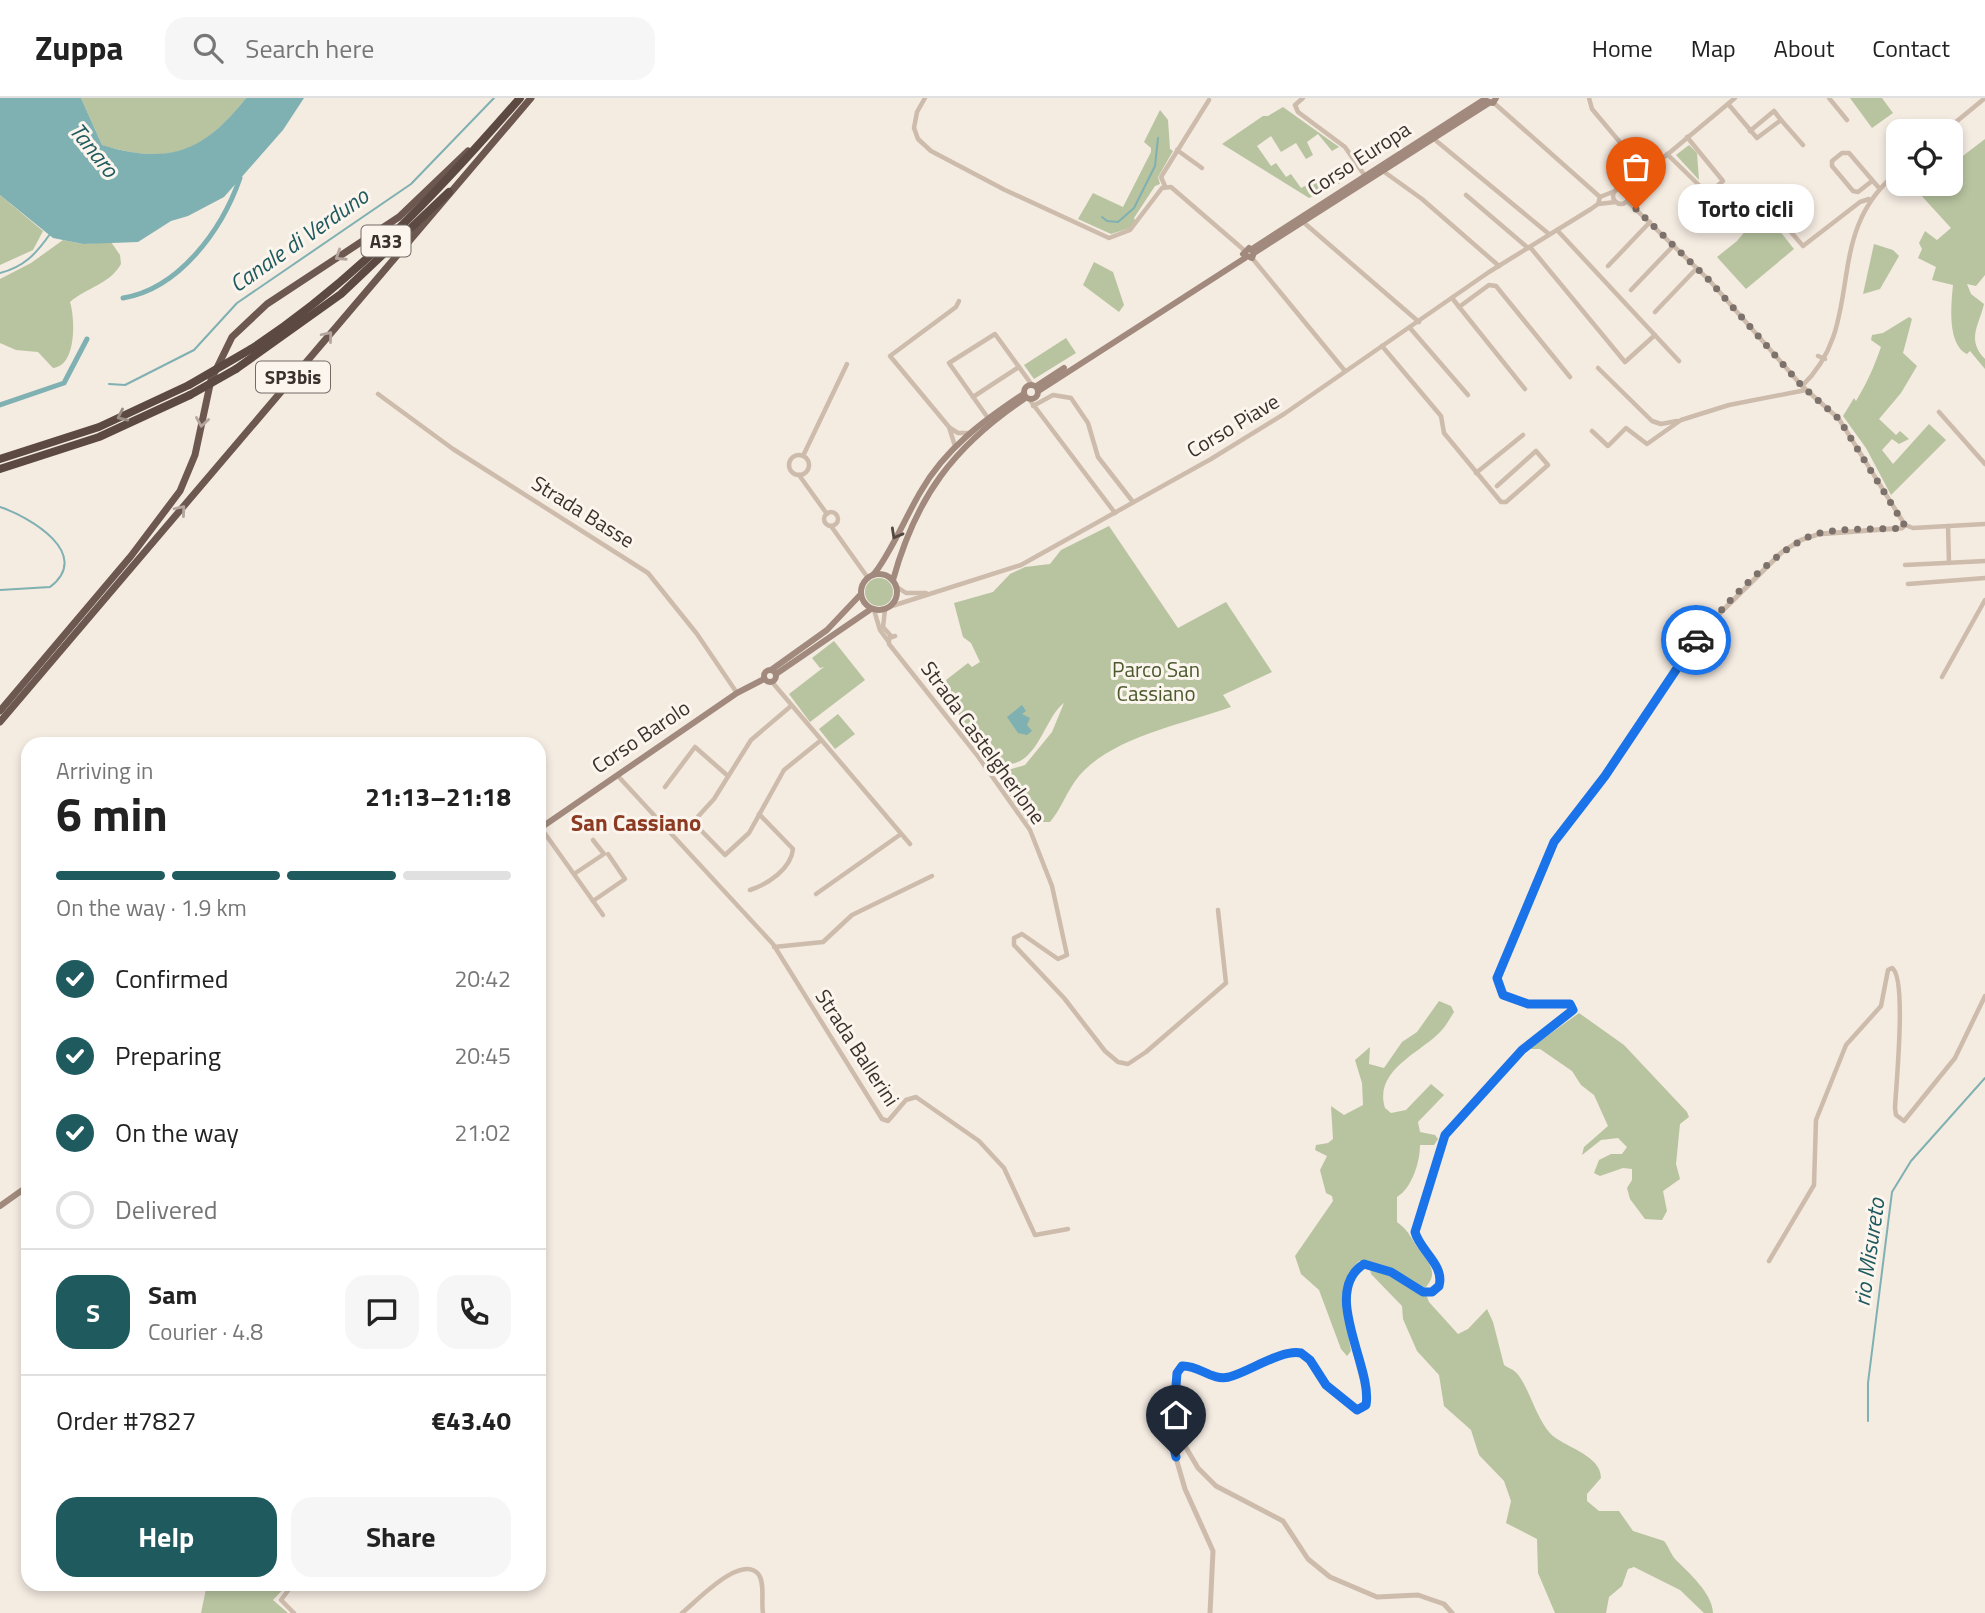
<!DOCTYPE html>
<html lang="en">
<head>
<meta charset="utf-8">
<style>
	body { margin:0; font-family:"Titillium Web",sans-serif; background:#f6f6f6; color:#222; height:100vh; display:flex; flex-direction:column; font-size:26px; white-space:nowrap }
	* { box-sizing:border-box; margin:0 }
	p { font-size:23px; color:#767676 }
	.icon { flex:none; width:38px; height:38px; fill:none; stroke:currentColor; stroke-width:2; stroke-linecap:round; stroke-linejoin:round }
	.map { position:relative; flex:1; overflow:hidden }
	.drawer { position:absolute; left:21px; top:639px; width:525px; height:854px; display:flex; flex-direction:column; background:#fff; border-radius:21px; box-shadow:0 4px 10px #0003 }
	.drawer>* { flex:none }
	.tools { position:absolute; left:1886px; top:21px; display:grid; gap:14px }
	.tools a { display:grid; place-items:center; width:77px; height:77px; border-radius:14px; background:#fff; box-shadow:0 4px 10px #0003; font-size:35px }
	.pin { position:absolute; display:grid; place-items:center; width:60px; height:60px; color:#fff; margin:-72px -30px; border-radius:50% 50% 50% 0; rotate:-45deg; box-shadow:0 0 7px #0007 }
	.pin .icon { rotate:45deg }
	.courier { position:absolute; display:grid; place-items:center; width:70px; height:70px; margin:-35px; border:5px solid #1a73e8; border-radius:50%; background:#fff; color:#222; box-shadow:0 2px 9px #0007 }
	.bubble { position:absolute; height:49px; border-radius:21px; background:#fff; box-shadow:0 4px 10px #0003; font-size:23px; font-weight:700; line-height:49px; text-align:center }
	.head em { font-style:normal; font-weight:700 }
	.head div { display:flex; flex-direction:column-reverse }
	.head { display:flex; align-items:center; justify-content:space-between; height:119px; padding:0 35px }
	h1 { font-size:46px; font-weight:700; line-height:52px }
	.bar { display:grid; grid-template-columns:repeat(4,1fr); gap:10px 7px; align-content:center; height:84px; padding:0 35px }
	.bar i { height:9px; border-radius:5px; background:#e0e0e0 }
	.bar .current { background:#1f5a5e }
	.bar p { grid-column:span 4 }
	.line { display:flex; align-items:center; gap:18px; padding:0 35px; border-top:2px solid #e0e0e0 }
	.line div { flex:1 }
	.round { display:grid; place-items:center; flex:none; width:74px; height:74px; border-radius:21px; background:#f6f6f6 }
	ol { padding:0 35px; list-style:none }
	li { display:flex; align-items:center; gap:21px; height:77px }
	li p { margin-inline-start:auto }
	li .icon { padding:7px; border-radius:50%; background:#1f5a5e; color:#fff; stroke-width:4 }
	li:last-child { color:#767676 }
	li i { width:38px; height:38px; border:4px solid #e0e0e0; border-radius:50% }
	.action { display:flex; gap:14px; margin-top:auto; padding:14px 35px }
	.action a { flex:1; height:80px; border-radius:21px; background:#1f5a5e; color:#fff; font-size:28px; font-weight:700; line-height:80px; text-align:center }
	.action a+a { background:#f6f6f6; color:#222 }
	header { display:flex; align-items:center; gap:42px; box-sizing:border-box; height:98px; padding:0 35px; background:#fff; border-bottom:2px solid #e0e0e0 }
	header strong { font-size:33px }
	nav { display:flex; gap:38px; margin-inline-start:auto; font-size:24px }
	.search { width:490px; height:63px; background:#f6f6f6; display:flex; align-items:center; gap:18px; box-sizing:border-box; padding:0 24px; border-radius:21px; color:#767676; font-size:26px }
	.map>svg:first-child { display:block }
	.green { fill:#b8c4a0 }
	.water { fill:#7fb0b2 }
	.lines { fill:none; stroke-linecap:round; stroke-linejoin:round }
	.stream { stroke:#7fb0b2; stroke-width:2 }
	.canal { stroke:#7fb0b2; stroke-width:5 }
	.minor { stroke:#cdbbac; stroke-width:4.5 }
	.tertiary { stroke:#cdbbac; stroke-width:5 }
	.secondary { stroke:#a18a7d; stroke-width:6 }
	.trunk { stroke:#6c584f; stroke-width:7 }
	.motorway { stroke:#5c4a42; stroke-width:8 }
	.motorway-bridge { stroke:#5c4a42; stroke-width:8 }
	.oneway { stroke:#b4a69e }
	.oneway2 { stroke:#9c8e87 }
	.oneway3 { stroke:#544640 }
	.done { stroke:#7c716b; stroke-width:7; stroke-dasharray:0 12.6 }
	.route { stroke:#1a73e8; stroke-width:9 }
	.labels { text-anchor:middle; stroke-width:6; stroke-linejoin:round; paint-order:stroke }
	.shield { fill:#fbf5ee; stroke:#756b66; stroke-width:2 }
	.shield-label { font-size:19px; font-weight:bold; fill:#3b302b }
	.street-label { font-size:21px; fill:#3b302b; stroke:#fbf5ee }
	.park-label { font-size:21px; fill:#4a5a2e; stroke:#fbf5ee }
	.water-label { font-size:23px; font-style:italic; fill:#1f5a5e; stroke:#fbf5ee }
	.neighbourhood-label { font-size:23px; font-weight:bold; fill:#8c3b22; stroke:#fbf5ee }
</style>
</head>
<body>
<header>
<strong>Zuppa</strong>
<div class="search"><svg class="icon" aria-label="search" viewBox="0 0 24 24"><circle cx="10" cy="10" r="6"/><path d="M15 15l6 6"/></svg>Search here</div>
<nav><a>Home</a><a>Map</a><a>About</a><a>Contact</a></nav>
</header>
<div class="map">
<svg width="1985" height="1515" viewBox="0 0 1985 1515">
	<rect width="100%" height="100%" fill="#f4ebe1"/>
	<!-- green -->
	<g class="green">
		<path d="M81,0H246C203,56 169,67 102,47Z"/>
		<path d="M1850,0H1882L1893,15L1872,30Z"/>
		<path d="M1283,9L1339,49L1332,53L1318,36L1307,44L1313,57L1306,61L1296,45L1281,54L1271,38L1257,48L1271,68L1276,65L1286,79L1291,76L1301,90L1333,73L1340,85L1309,100L1222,46L1263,18H1268Z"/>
		<path d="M1160,12L1168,22L1170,51L1173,53L1158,79L1160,86L1155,88L1134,120L1136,124L1130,130L1111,136L1078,121L1093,95L1123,109L1151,54V50L1144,44Z"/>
		<path d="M1985,41V177L1976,188L1967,186L1971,196L1984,206C1979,228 1966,241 1985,261V271L1970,253L1967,256C1947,246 1951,207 1953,187L1932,182L1936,169L1918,160L1922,151L1919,145L1925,133L1937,142L1951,130L1919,95L1930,86H1951V67Z"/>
		<path d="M1689,47L1697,55L1699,82L1676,57Z"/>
		<path d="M0,97L43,133L33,152L0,167Z"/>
		<path d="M1763,112L1794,151L1746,191L1717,159L1737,143Z"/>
		<path d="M63,142L83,146L111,144L120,157L121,166C109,187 87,189 70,204C75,220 77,268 53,270L38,254L16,252L0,245V181L31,165Z"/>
		<path d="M1874,146L1893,152L1899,158L1880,191L1863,196Z"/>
		<path d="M1094,164L1113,174L1124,207L1119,214L1083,187Z"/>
		<path d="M1909,219L1912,221L1903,255L1917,268L1901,295L1879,321L1896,337L1900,333L1909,341L1899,346L1892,341L1882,352L1893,366L1929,326L1946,342L1891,397L1866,350L1843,318L1854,300L1856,303C1867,285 1874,269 1881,249L1871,242L1872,237L1883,235Z"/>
		<path d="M1066,240L1076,255L1034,281L1024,267Z"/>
		<path d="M1109,428L1178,530L1226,504L1272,574L1223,597L1231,609C1184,626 1112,639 1079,678C1067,692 1062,710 1050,724H1028L995,676L1025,667L1052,634L1064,605C1043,620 1036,678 996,664L937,589L968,565L972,569L980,564L971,545L963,539L954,505L993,494L1010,476L1025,469L1050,466L1061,452Z"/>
		<circle cx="879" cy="494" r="14"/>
		<path d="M834,543L865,582L810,624L789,596L824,569L820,570L812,560Z"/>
		<path d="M838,616L855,636L835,651L819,631Z"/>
		<path d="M1439,903L1451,908L1454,914C1450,920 1446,928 1441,933C1422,954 1373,972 1385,1010L1391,1015L1406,1012L1431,986L1444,997L1418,1024L1420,1034L1435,1037L1438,1041L1434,1047H1420C1420,1064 1412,1090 1397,1099V1124C1406,1131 1408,1134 1414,1144C1424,1162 1443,1172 1424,1191L1429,1204L1458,1236L1468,1231L1487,1211L1493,1224L1504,1267C1506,1269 1510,1270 1513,1272C1528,1282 1535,1322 1553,1338C1568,1350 1601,1358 1601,1380L1587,1396V1403L1599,1413H1619L1633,1433L1664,1443C1669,1449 1671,1457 1676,1462C1689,1475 1712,1495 1713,1515H1704L1680,1492L1634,1469L1628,1471L1622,1488L1609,1499L1606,1515H1555L1538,1475L1537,1441L1506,1425L1511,1403L1504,1383L1479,1357L1471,1332L1444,1308L1439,1277L1417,1253L1403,1221L1402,1208L1371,1176L1369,1163H1359C1334,1188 1346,1221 1351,1253L1347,1258L1341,1251L1319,1192L1301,1176L1295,1158L1333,1103L1332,1098L1326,1095L1320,1072L1327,1058L1315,1052L1316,1047L1328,1045L1333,1041L1331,1008L1344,1017L1363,1007L1362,985L1355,962L1370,949L1369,966L1384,970L1402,944L1417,934Z"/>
		<path d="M1579,915L1624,947L1687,1014L1689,1019L1680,1026L1676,1066L1680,1081L1663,1093L1667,1113L1662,1122L1645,1121L1630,1101L1627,1090L1632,1082V1071L1623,1070L1600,1078L1594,1075L1599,1062L1611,1056H1622L1627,1049L1618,1040L1601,1042L1582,1057L1584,1049L1608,1028L1594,997L1581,987L1572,973L1540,951H1529Z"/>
		<path d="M207,1486H288L273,1502L288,1515H201Z"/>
	</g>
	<!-- water -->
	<g class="water">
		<path d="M0,0H81L102,47C168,67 203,55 246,0H304L283,32L224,99L188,118L171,123L138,144L83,146L53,140L0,97Z"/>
		<path d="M1022,607L1026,613L1022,616L1030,620L1027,627L1032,633L1027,637L1018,635L1007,619Z"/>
	</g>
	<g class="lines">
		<!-- stream -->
		<g class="stream">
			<path d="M1102,119L1107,123L1118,124L1134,110L1155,68L1158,40"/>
			<path d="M0,175C24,169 36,156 50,136"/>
			<path d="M109,286L125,287L194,252L237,205L411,86L494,0"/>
			<path d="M0,409C30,419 93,456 50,489L0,492"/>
			<path d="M1868,1323V1285L1892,1094L1911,1063L1985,980"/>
		</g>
		<!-- canal -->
		<g class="canal">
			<path d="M123,200C179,191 222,132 240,80"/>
			<path d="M0,307L64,285L87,241"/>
		</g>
		<!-- minor -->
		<g class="minor">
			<path d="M925,0L917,14L914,30L918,41L931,53L1005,92L1109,140L1130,132L1162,90L1171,89L1244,152"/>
			<path d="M1303,0L1295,7L1298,14L1345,49L1365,78"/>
			<path d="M1589,0L1592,11L1645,74"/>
			<path d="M1829,0L1847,22"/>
			<path d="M1494,5L1600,99"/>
			<path d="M1728,6L1729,7L1757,40L1781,22L1774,13L1750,33"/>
			<path d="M1781,22L1803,47"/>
			<path d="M1945,33L1985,0"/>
			<path d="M1687,39L1723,83L1709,95"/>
			<path d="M1434,41L1549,136"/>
			<path d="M1177,52L1202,70"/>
			<path d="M1667,56L1741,128"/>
			<path d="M1383,73L1422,101L1499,168"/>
			<path d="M1872,83L1858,94L1853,93L1832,68V63L1842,55H1849L1879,90"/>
			<path d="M1165,88L1161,79L1209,2"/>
			<circle cx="1621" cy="98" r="8"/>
			<path d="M1626,91L1735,0"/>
			<path d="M1466,97L1528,150"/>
			<path d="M1627,103L1709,182L1802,288L1839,321L1905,427L1913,430L1985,426"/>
			<path d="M1598,106L1616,104"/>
			<path d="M1302,123L1419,224"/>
			<path d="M1786,128L1798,118L1785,103L1773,113L1803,148L1860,104L1869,101"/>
			<path d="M1557,132L1679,263"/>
			<path d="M1530,149L1625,264L1655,237"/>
			<path d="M1252,160L1345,273"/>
			<path d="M1608,168L1650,124"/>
			<path d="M1631,192L1674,147"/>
			<path d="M1452,200L1525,291"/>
			<path d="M1459,209L1489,187L1496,188L1570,279"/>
			<path d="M1655,214L1697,170"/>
			<path d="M1410,230L1468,297"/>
			<path d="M1382,248L1441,318L1444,335L1501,404H1506L1548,367L1536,353L1497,388"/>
			<path d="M1818,258L1825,261"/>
			<path d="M1598,270L1652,323L1661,326L1677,323"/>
			<path d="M1802,288C1869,224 1819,136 1899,73"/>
			<path d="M378,296L453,351L648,475L697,536L737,595"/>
			<path d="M973,299L1019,269"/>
			<path d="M1029,301L1115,415"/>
			<path d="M1033,308L1053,297L1071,300L1088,325L1098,359L1133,404"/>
			<path d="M1939,314L1985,366"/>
			<path d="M988,320L949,265L995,236L1032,287"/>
			<path d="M950,330L958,335H969"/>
			<path d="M1592,333L1608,348L1626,330L1647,346L1681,322L1729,307L1806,292"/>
			<path d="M955,348L949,329L890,258L956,209L959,203"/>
			<circle cx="799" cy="367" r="10"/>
			<path d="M803,358L847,266"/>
			<path d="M1476,375L1523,337"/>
			<path d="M799,377L827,416"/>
			<circle cx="831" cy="421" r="7"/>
			<path d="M831,428L868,480"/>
			<path d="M1948,428L1949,465"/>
			<path d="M1905,467L1985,463"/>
			<path d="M1908,486L1985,480"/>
			<path d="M897,489L906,495H926"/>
			<path d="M892,508L1021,467L1211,361L1284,316L1489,174L1591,111L1598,106L1600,99L1615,93"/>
			<path d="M874,512L880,532L888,543"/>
			<path d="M885,512L883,529L891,538"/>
			<path d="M895,538L889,540V546L977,657L1030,732L1052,788L1067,857L1058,861L1022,836L1014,840V847L1064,900L1105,953L1118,964L1128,966L1146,954L1226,885L1218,812"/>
			<path d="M1942,579L1985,502"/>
			<path d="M772,584L910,746"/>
			<path d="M791,608L751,642L714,701L693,724L725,757L749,735L784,672L820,643"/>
			<path d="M617,677L773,846L882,1021L888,1023L906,1002L916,999L979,1043L1004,1070L1035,1137L1068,1131"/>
			<path d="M665,689L695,649L728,678"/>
			<path d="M541,730L603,817"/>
			<path d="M574,776L604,756L593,742"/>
			<path d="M750,792C768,786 791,771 793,751L759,716"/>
			<path d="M816,796L901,736"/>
			<path d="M593,803L625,781L608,756"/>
			<path d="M774,849L823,844L852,817L932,778"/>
			<path d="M1769,1163L1814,1087L1816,1022L1846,947L1881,908L1888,872L1892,870C1907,879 1896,987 1895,1010L1896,1017L1904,1023L1955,960L1985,898"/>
			<path d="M293,1486L281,1502L294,1515"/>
			<path d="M682,1515C696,1504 742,1454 759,1477C765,1486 761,1504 763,1515"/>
		</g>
		<!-- tertiary -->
		<g class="tertiary">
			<path d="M1173,1327L1169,1329V1336L1185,1391L1213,1453L1210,1515"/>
			<path d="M1452,1515L1444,1506L1418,1497L1377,1499L1330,1479L1308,1461L1283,1423L1216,1388L1198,1370L1175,1331L1177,1275L1186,1267C1197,1271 1210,1281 1222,1280C1242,1278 1289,1247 1305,1257C1315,1263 1319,1279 1327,1288C1335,1298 1346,1305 1357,1312L1363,1311L1367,1300C1360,1267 1330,1188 1364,1166L1391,1174L1423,1194H1432L1439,1188V1175L1415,1134L1445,1037L1522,952L1573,913L1568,906C1546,908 1506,912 1497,886L1525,810L1554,744L1605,678L1679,564L1707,528L1782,454L1801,442L1819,436L1902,430L1905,427"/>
		</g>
		<!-- secondary -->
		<g class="secondary">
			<path d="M1486,3L1493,5L1496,0"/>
			<path d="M1252,151L1485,1"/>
			<path d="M1254,155L1249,150L1243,156L1252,160L1254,155L1489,5"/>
			<circle cx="1031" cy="294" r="7"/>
			<path d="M1038,287L1064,270"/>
			<path d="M1040,292L1245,160"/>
			<circle cx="879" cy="494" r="18"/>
			<path d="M873,477C889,459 907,416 921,393C945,351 983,323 1022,297"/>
			<path d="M893,482C916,399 953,349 1024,301"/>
			<circle cx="770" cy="578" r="6"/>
			<path d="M771,572L827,532L861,496"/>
			<path d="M776,576L871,511"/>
			<path d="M539,731L737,595L764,581"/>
			<path d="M0,1108L28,1088"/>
		</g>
		<!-- trunk -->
		<g class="trunk">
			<path d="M0,613L131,458L180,393L195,357L211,282L232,239L267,206L399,119L468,53"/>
			<path d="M0,624L531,0"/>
		</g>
		<!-- motorway -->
		<g class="motorway">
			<path d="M251,251C355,183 439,93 520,0"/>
			<path d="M236,271L341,196L449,94"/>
			<path d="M0,361L99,329L189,287"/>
			<path d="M0,371L99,339L190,297"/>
		</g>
		<!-- motorway-bridge -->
		<g class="motorway-bridge">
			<path d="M189,287L251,251"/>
			<path d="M190,297L236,271"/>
		</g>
	</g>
	<!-- one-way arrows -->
	<defs><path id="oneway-chevron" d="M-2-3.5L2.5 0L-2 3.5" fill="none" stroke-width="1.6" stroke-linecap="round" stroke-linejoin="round" transform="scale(1.75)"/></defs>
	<g class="oneway">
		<use href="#oneway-chevron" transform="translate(340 158) rotate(147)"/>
		<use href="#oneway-chevron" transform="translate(328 238) rotate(-50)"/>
		<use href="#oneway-chevron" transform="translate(202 324) rotate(99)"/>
		<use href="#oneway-chevron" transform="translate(181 412) rotate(-50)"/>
	</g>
	<use class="oneway2" href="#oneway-chevron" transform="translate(122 318) rotate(155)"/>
	<use class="oneway3" href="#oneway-chevron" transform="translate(896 436) rotate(119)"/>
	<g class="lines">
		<!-- done -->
		<path class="done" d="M1636,111L1709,182L1802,288L1839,321L1905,428L1902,430C1875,432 1843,429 1816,436C1778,448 1721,510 1696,542"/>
		<!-- route -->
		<path class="route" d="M1176,1359L1169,1329L1173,1326L1177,1275L1182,1268C1199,1267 1211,1283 1229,1279C1249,1274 1281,1251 1301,1255L1310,1262L1326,1287L1357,1312L1366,1307C1373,1269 1320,1194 1364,1166L1391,1174L1423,1194H1432L1439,1188C1445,1167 1420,1153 1415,1134L1445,1037L1522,952L1573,912L1570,906H1528L1503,897L1497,880L1554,744L1605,678L1696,542"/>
	</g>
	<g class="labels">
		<!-- shield labels -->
		<g class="shield">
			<rect x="361.5" y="127.5" width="49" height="31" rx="5"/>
			<rect x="256" y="263.5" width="74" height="31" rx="5"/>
		</g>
		<g class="shield-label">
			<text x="386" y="150">A33</text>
			<text x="293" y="286">SP3bis</text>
		</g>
		<!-- street labels -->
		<g class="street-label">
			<text transform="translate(1359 61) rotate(-33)" y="7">Corso Europa</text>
			<text transform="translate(1233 328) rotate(-31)" y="7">Corso Piave</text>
			<text transform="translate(583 414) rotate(32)" y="7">Strada Basse</text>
			<text transform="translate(641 639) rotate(-34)" y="7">Corso Barolo</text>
			<text transform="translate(983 645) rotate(54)" y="7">Strada Castelgherlone</text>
			<text transform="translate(857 950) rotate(57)" y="7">Strada Ballerini</text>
		</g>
		<!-- park labels -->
		<g class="park-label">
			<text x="1156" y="579">Parco San<tspan x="1156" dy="24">Cassiano</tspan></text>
		</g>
		<!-- water labels -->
		<g class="water-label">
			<text transform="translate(94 52) rotate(51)" y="8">Tanaro</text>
			<text transform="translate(299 142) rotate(-35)" y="8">Canale di Verduno</text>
			<text transform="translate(1869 1154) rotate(-82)" y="8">rio Misureto</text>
		</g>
		<!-- neighbourhood labels -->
		<g class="neighbourhood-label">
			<text x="636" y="733">San Cassiano</text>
		</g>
	</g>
</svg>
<div class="tools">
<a><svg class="icon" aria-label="locate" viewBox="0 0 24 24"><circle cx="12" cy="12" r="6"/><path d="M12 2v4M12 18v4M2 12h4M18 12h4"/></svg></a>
</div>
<div class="pin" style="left:1636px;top:111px;background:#ea580c"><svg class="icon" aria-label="bag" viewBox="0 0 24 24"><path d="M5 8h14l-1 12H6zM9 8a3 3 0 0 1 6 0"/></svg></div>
<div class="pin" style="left:1176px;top:1359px;background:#1f2937"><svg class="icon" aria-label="home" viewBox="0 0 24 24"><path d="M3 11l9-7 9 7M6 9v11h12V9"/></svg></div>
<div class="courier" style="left:1696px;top:542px"><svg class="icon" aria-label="car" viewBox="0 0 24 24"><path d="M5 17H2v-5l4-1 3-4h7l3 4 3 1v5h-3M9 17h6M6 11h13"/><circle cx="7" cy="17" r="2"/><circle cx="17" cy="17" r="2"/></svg></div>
<div class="bubble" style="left:1678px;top:86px;width:136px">Torto cicli</div>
<section class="drawer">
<div class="head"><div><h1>6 min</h1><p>Arriving in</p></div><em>21:13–21:18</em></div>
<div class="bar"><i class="current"></i><i class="current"></i><i class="current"></i><i></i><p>On the way · 1.9 km</p></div>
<ol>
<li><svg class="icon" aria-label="check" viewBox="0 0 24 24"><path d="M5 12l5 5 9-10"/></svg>Confirmed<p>20:42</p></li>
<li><svg class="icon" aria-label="check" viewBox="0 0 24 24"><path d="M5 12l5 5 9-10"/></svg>Preparing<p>20:45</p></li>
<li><svg class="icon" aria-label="check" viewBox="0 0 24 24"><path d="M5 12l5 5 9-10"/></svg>On the way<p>21:02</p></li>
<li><i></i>Delivered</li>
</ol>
<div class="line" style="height:126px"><b class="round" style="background:#1f5a5e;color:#fff">S</b><div><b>Sam</b><p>Courier · 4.8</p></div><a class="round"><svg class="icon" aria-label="chat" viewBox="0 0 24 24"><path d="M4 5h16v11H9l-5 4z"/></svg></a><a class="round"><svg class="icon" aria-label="phone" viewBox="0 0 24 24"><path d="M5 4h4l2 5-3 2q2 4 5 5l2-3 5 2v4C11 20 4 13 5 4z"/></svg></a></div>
<div class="line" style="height:91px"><div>Order #7827</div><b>€43.40</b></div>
<div class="action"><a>Help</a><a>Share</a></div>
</section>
</div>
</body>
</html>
